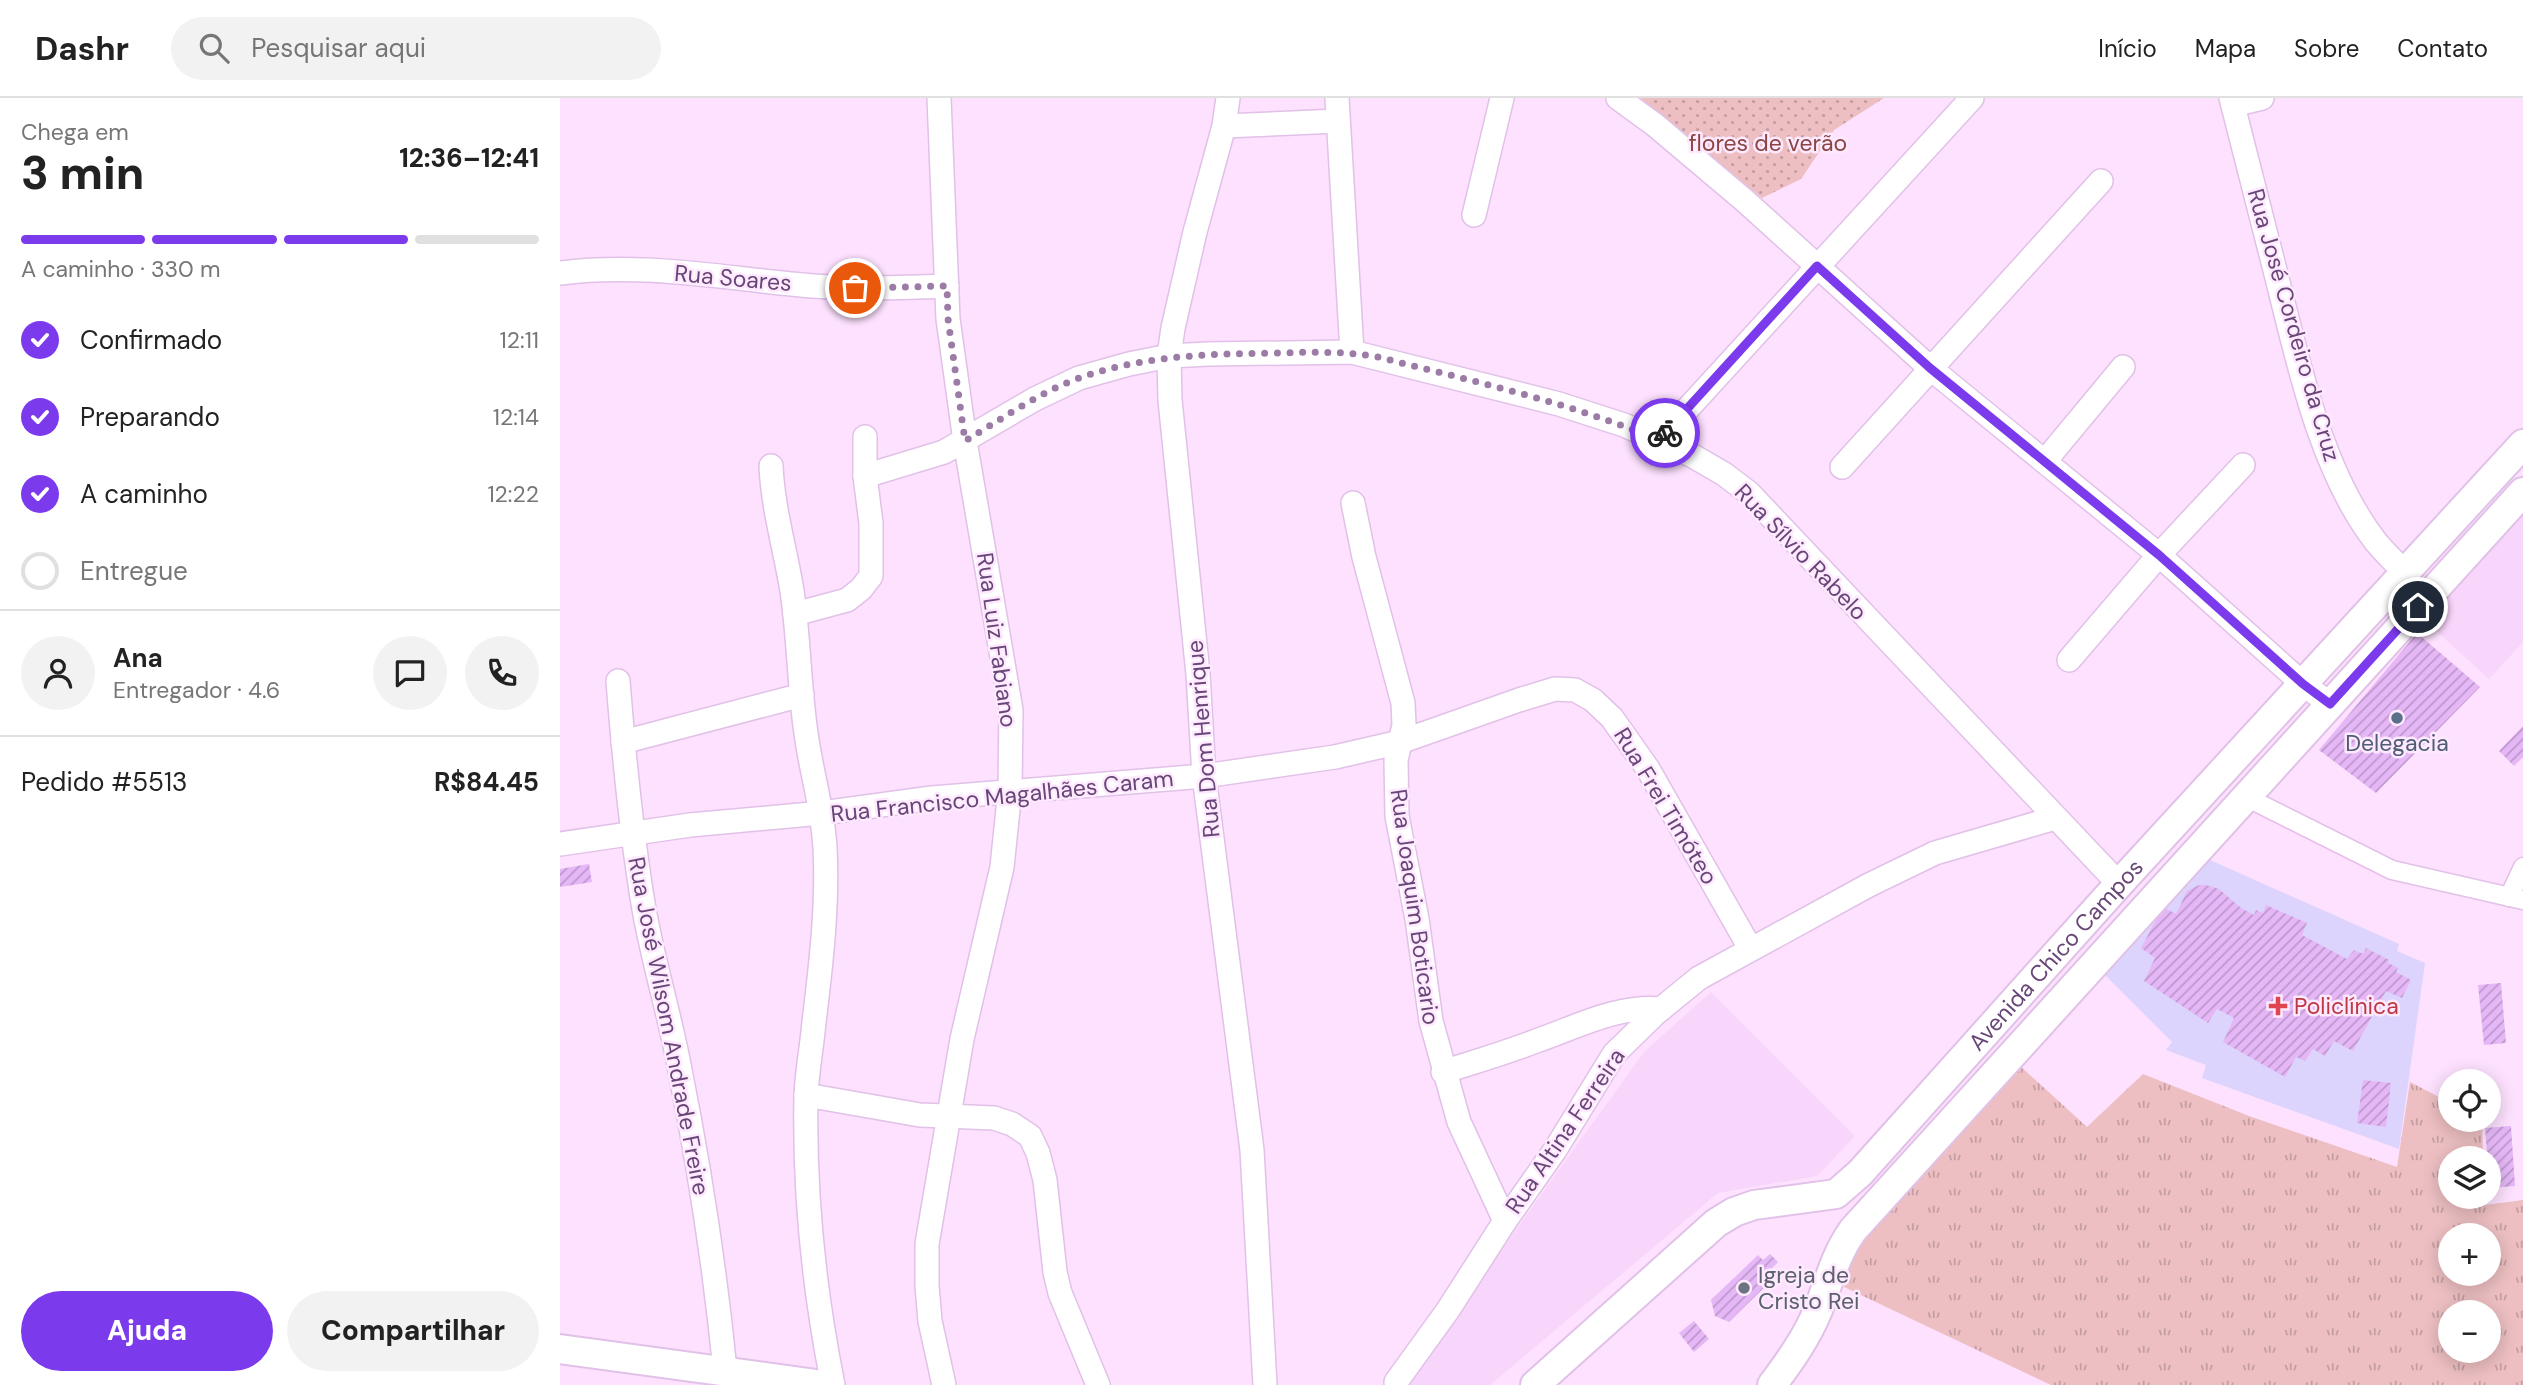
<!DOCTYPE html>
<html lang="pt">
<head>
<meta charset="utf-8">
<style>
	body { margin:0; font-family:"DM Sans",sans-serif; background:#f2f2f2; color:#222; height:100vh; display:flex; flex-direction:column; font-size:26px; white-space:nowrap }
	* { box-sizing:border-box; margin:0 }
	p { font-size:23px; color:#767676 }
	.icon { flex:none; width:38px; height:38px; fill:none; stroke:currentColor; stroke-width:2; stroke-linecap:round; stroke-linejoin:round }
	.map { position:relative; flex:1; overflow:hidden }
	.sheet { display:flex; flex-direction:column; background:#fff; width:560px }
	.sheet>* { flex:none }
	.buttons { position:absolute; left:1878px; top:971px; display:grid; gap:14px }
	.buttons a { display:grid; place-items:center; width:63px; height:63px; border-radius:50%; background:#fff; box-shadow:0 4px 18px #0003; font-size:35px }
	.pin { position:absolute; display:grid; place-items:center; width:60px; height:60px; color:#fff; margin:-30px; border:4px solid #fff; border-radius:50%; box-shadow:0 2px 7px #0007 }
	.courier { position:absolute; display:grid; place-items:center; width:70px; height:70px; margin:-35px; border:5px solid #7c3aed; border-radius:50%; background:#fff; color:#222; box-shadow:0 2px 9px #0007 }
	.head em { font-style:normal; font-weight:800 }
	.head div { display:flex; flex-direction:column-reverse }
	.head { display:flex; align-items:center; justify-content:space-between; height:119px; padding:0 21px }
	h1 { font-size:46px; font-weight:800; line-height:52px }
	.bar { display:grid; grid-template-columns:repeat(4,1fr); gap:10px 7px; align-content:center; height:84px; padding:0 21px }
	.bar i { height:9px; border-radius:5px; background:#e0e0e0 }
	.bar .current { background:#7c3aed }
	.bar p { grid-column:span 4 }
	.line { display:flex; align-items:center; gap:18px; padding:0 21px; border-top:2px solid #e0e0e0 }
	.line div { flex:1 }
	.round { display:grid; place-items:center; flex:none; width:74px; height:74px; border-radius:37px; background:#f2f2f2 }
	ol { padding:0 21px; list-style:none }
	li { display:flex; align-items:center; gap:21px; height:77px }
	li p { margin-inline-start:auto }
	li .icon { padding:7px; border-radius:50%; background:#7c3aed; color:#fff; stroke-width:4 }
	li:last-child { color:#767676 }
	li i { width:38px; height:38px; border:4px solid #e0e0e0; border-radius:50% }
	.button { display:flex; gap:14px; margin-top:auto; padding:14px 21px }
	.button a { flex:1; height:80px; border-radius:42px; background:#7c3aed; color:#fff; font-size:28px; font-weight:800; line-height:80px; text-align:center }
	.button a+a { background:#f2f2f2; color:#222 }
	header { display:flex; align-items:center; gap:42px; box-sizing:border-box; height:98px; padding:0 35px; background:#fff; border-bottom:2px solid #e0e0e0 }
	header strong { font-size:33px }
	nav { display:flex; gap:38px; margin-inline-start:auto; font-size:24px }
	.search { width:490px; height:63px; background:#f2f2f2; display:flex; align-items:center; gap:18px; box-sizing:border-box; padding:0 24px; border-radius:38px; color:#767676; font-size:26px }
	main { display:flex; flex:1; min-height:0 }
	.map>svg:first-child { display:block }
	.residential { fill:#f8d5fb }
	.medical { fill:#ddd4fd }
	.grass { fill:url(#grass-tufts); fill-rule:evenodd }
	.park { fill:url(#park-dots) }
	.building { fill:url(#building-hatch) }
	.lines { fill:none; stroke-linecap:round; stroke-linejoin:round }
	.pedestrian-casing { stroke:#e1c1e8; stroke-width:21 }
	.minor-casing { stroke:#e1c1e8; stroke-width:26 }
	.tertiary-casing { stroke:#e1c1e8; stroke-width:32 }
	.pedestrian { stroke:#fff; stroke-width:18 }
	.minor { stroke:#fff; stroke-width:23 }
	.tertiary { stroke:#fff; stroke-width:28 }
	.done { stroke:#9c7ca6; stroke-width:7; stroke-dasharray:0 12.6 }
	.route { stroke:#7c3aed; stroke-width:9 }
	.service-dot { fill:#5c6f8a; stroke:#fee9ff; stroke-width:2.5 }
	.health-dot { fill:#e0444e; stroke:#fee9ff; stroke-width:2.5 }
	.worship-dot { fill:#6b7280; stroke:#fee9ff; stroke-width:2.5 }
	.labels { text-anchor:middle; stroke-width:5; stroke-linejoin:round; paint-order:stroke }
	.park-label { font-size:23px; fill:#8b4542; stroke:#fee9ff }
	.street-label { font-size:23px; fill:#684677; stroke:#fee9ff }
	.service-label { font-size:23px; fill:#4e5e75; stroke:#fee9ff }
	.health-label { font-size:23px; fill:#be3a42; stroke:#fee9ff; text-anchor:start }
	.worship-label { font-size:23px; fill:#5b616d; stroke:#fee9ff; text-anchor:start }
</style>
</head>
<body>
<header>
<strong>Dashr</strong>
<div class="search"><svg class="icon" aria-label="search" viewBox="0 0 24 24"><circle cx="10" cy="10" r="6"/><path d="M15 15l6 6"/></svg>Pesquisar aqui</div>
<nav><a>Início</a><a>Mapa</a><a>Sobre</a><a>Contato</a></nav>
</header>
<main>
<section class="sheet">
<div class="head"><div><h1>3 min</h1><p>Chega em</p></div><em>12:36–12:41</em></div>
<div class="bar"><i class="current"></i><i class="current"></i><i class="current"></i><i></i><p>A caminho · 330 m</p></div>
<ol>
<li><svg class="icon" aria-label="check" viewBox="0 0 24 24"><path d="M5 12l5 5 9-10"/></svg>Confirmado<p>12:11</p></li>
<li><svg class="icon" aria-label="check" viewBox="0 0 24 24"><path d="M5 12l5 5 9-10"/></svg>Preparando<p>12:14</p></li>
<li><svg class="icon" aria-label="check" viewBox="0 0 24 24"><path d="M5 12l5 5 9-10"/></svg>A caminho<p>12:22</p></li>
<li><i></i>Entregue</li>
</ol>
<div class="line" style="height:126px"><a class="round"><svg class="icon" aria-label="person" viewBox="0 0 24 24"><circle cx="12" cy="8" r="4"/><path d="M4 21q1-7 8-7t8 7"/></svg></a><div><b>Ana</b><p>Entregador · 4.6</p></div><a class="round"><svg class="icon" aria-label="chat" viewBox="0 0 24 24"><path d="M4 5h16v11H9l-5 4z"/></svg></a><a class="round"><svg class="icon" aria-label="phone" viewBox="0 0 24 24"><path d="M5 4h4l2 5-3 2q2 4 5 5l2-3 5 2v4C11 20 4 13 5 4z"/></svg></a></div>
<div class="line" style="height:91px"><div>Pedido #5513</div><b>R$84.45</b></div>
<div class="button"><a>Ajuda</a><a>Compartilhar</a></div>
</section>
<div class="map">
<svg width="1963" height="1287" viewBox="0 0 1963 1287">
	<defs>
		<pattern id="grass-tufts" width="24" height="20" patternUnits="userSpaceOnUse" patternTransform="scale(1.75)"><rect width="24" height="20" fill="#edbfc2"/><path d="M3 7l-1-3M5 7V3M7 7l1-3M15 17l-1-3M17 17v-4M19 17l1-3" fill="none" stroke="#c49da2"/></pattern>
		<pattern id="park-dots" width="8" height="8" patternUnits="userSpaceOnUse" patternTransform="scale(1.75)"><rect width="8" height="8" fill="#edbfc2"/><path d="M2 2h.1M6 6h.1" fill="none" stroke="#c49da2" stroke-width="1.8" stroke-linecap="round"/></pattern>
		<pattern id="building-hatch" width="6" height="6" patternUnits="userSpaceOnUse" patternTransform="scale(1.75)"><rect width="6" height="6" fill="#e5b7f6"/><path d="M-1 1l2-2M0 6l6-6M5 7l2-2" fill="none" stroke="#bd97cc"/></pattern>
	</defs>
	<rect width="100%" height="100%" fill="#fde1fe"/>
	<!-- residential -->
	<g class="residential">
		<path d="M1963,404V544L1929,581L1859,517Z"/>
		<path d="M1151,894L1295,1038L1257,1078L1158,1095L930,1287H844L1084,954Z"/>
	</g>
	<!-- medical -->
	<path class="medical" d="M1650,762L1839,846L1837,853L1865,865L1839,1051L1642,980L1646,967L1606,952L1612,944L1541,873Z"/>
	<!-- grass -->
	<path class="grass" d="M1459,967L1527,1029L1583,976L1689,1018L1837,1069L1850,984L1885,1002H1890V1022H1922L1923,1060H1890V1099H1924L1925,1107L1963,1102V1287H1491L1284,1189L1294,1148ZM1890,1138H1928V1176H1890ZM1890,1214H1928V1253H1890Z"/>
	<!-- park -->
	<path class="park" d="M1080,0H1324L1274,32L1241,81L1202,100Z"/>
	<!-- building -->
	<g class="building">
		<path d="M1857,535L1920,589L1816,695L1759,652Z"/>
		<path d="M1963,628V659L1954,668L1939,653Z"/>
		<path d="M29,766L32,784L0,789V771Z"/>
		<path d="M1639,787H1646L1659,791L1681,810L1694,817L1696,812L1703,815L1706,807L1747,825L1742,837L1787,861L1794,852L1803,856L1806,850L1829,862L1828,865L1838,870L1836,874L1851,882L1842,900L1826,893L1793,953L1774,943L1765,958L1753,951L1745,963L1736,959L1725,979L1663,944L1674,920L1657,911L1648,925L1584,883L1595,860L1581,850L1603,809L1616,816L1627,793Z"/>
		<path d="M1941,885L1946,945L1924,947L1918,887Z"/>
		<path d="M1803,982L1831,985L1826,1029L1797,1025Z"/>
		<path d="M1951,1028L1955,1088L1930,1090L1925,1030Z"/>
		<path d="M1210,1156L1218,1164L1211,1171L1217,1177L1169,1224L1155,1218L1151,1202L1198,1157L1203,1162Z"/>
		<path d="M1134,1223L1149,1241L1134,1254L1119,1235Z"/>
	</g>
	<g class="lines">
		<!-- pedestrian casing -->
		<g class="pedestrian-casing">
			<g id="pedestrian">
				<path d="M1686,699L1832,772L1963,802"/>
				<path d="M1949,799L1963,769"/>
			</g>
		</g>
		<!-- minor casing -->
		<g class="minor-casing">
			<g id="minor">
				<path d="M379,0L388,221L405,343L451,612L450,692L442,769L402,941L367,1146V1188L370,1223L384,1287"/>
				<path d="M668,0L664,28L635,134L613,230L609,258L610,302L638,576L644,678L692,1052L705,1287"/>
				<path d="M777,0L792,254"/>
				<path d="M1058,0L1095,27L1184,102L1370,270L1599,457L1743,586L1770,606"/>
				<path d="M1671,0C1686,59 1701,117 1716,176C1738,263 1760,372 1816,444C1825,455 1836,465 1845,475"/>
				<path d="M1673,7L1702,0"/>
				<path d="M664,28L778,23"/>
				<path d="M914,117L942,0"/>
				<path d="M0,175C83,164 169,181 253,188C298,191 342,190 387,188"/>
				<path d="M1099,342L1412,0"/>
				<path d="M1485,363L1563,269"/>
				<path d="M211,368C213,411 225,450 232,493C239,540 239,588 246,635C251,674 263,710 265,750C268,807 261,867 254,924C252,948 247,973 246,998C244,1094 254,1192 273,1287"/>
				<path d="M1282,369L1541,83"/>
				<path d="M305,378L384,354L475,301L519,280L569,266L609,258L648,256L792,254L999,306L1064,327L1133,358L1164,376L1189,395L1559,786"/>
				<path d="M793,405L804,459L843,605L844,627L836,662L837,718L857,821L871,923L899,1024L945,1123"/>
				<path d="M235,516L287,502L301,491L311,478V425L305,378V339"/>
				<path d="M1509,562L1599,457L1683,367"/>
				<path d="M58,583C64,659 71,735 84,811C93,863 109,914 119,967C139,1067 155,1170 165,1272"/>
				<path d="M63,644L242,597"/>
				<path d="M0,746L130,727L262,715L372,700L644,678L775,659L840,644L959,602L995,591L1015,592L1033,602L1052,620L1088,671L1190,850"/>
				<path d="M883,974C914,964 945,955 976,943C1017,929 1057,907 1101,911"/>
				<path d="M246,997L360,1017L434,1020L452,1026L470,1038L478,1055L485,1082L495,1174L500,1195L538,1287"/>
				<path d="M836,1284L888,1212L945,1123L995,1052L1054,956L1096,915L1139,880L1309,787L1375,755L1495,720"/>
			</g>
		</g>
		<!-- tertiary casing -->
		<g class="tertiary-casing">
			<g id="tertiary">
				<path d="M0,1251L264,1287"/>
				<path id="s1" d="M975,1287L1156,1125L1174,1114L1194,1107L1276,1096L1300,1075L1559,786L1963,346"/>
				<path d="M1212,1287C1230,1263 1247,1239 1258,1212C1269,1184 1275,1157 1293,1132L1963,394"/>
			</g>
		</g>
		<!-- pedestrian -->
		<use href="#pedestrian" class="pedestrian"/>
		<!-- minor -->
		<use href="#minor" class="minor"/>
		<!-- tertiary -->
		<use href="#tertiary" class="tertiary"/>
	</g>
	<g class="lines">
		<!-- done -->
		<path class="done" d="M295,190L387,188L388,221L405,343C442,321 481,293 522,279C587,257 649,256 717,255C751,254 784,253 818,259C912,283 1009,304 1098,342L1105,335"/>
		<!-- route -->
		<path class="route" d="M1105,335L1257,168L1370,270L1599,457L1743,586L1770,606L1858,509"/>
	</g>
	<!-- markers -->
	<circle class="service-dot" cx="1837" cy="620" r="7"/>
	<path class="health-dot" d="M1714.5 897.5h7v7h7v7h-7v7h-7v-7h-7v-7h7z"/>
	<circle class="worship-dot" cx="1184" cy="1190" r="7"/>
	<g class="labels">
		<!-- park labels -->
		<g class="park-label">
			<text x="1208" y="53">flores de verão</text>
		</g>
		<!-- street labels -->
		<g class="street-label">
			<text transform="translate(173 180) rotate(5)" y="8">Rua Soares</text>
			<text transform="translate(1734 227) rotate(74)" y="8">Rua José Cordeiro da Cruz</text>
			<text transform="translate(1241 454) rotate(46)" y="8">Rua Sílvio Rabelo</text>
			<text transform="translate(437 542) rotate(82)" y="8">Rua Luiz Fabiano</text>
			<text transform="translate(643 641) rotate(-95)" y="8">Rua Dom Henrique</text>
			<text transform="translate(442 698) rotate(-6)" y="8">Rua Francisco Magalhães Caram</text>
			<text transform="translate(1106 708) rotate(59)" y="8">Rua Frei Timóteo</text>
			<text transform="translate(855 809) rotate(82)" y="8">Rua Joaquim Boticario</text>
			<text dy="8" stroke="none"><textPath href="#s1" startOffset="693">Avenida Chico Campos</textPath></text>
			<text transform="translate(109 928) rotate(79)" y="8">Rua José Wilsom Andrade Freire</text>
			<text transform="translate(1005 1033) rotate(-56)" y="8">Rua Altina Ferreira</text>
		</g>
		<!-- service labels -->
		<g class="service-label">
			<text x="1837" y="653">Delegacia</text>
		</g>
		<!-- health labels -->
		<g class="health-label">
			<text x="1734" y="916">Policlínica</text>
		</g>
		<!-- worship labels -->
		<g class="worship-label">
			<text x="1198" y="1185">Igreja de<tspan x="1198" dy="26">Cristo Rei</tspan></text>
		</g>
	</g>
</svg>
<div class="buttons">
<a><svg class="icon" aria-label="locate" viewBox="0 0 24 24"><circle cx="12" cy="12" r="6"/><path d="M12 2v4M12 18v4M2 12h4M18 12h4"/></svg></a>
<a><svg class="icon" aria-label="layers" viewBox="0 0 24 24"><path d="M12 4l9 5-9 5-9-5zM3 14l9 5 9-5"/></svg></a>
<a>+</a>
<a>−</a>
</div>
<div class="pin" style="left:295px;top:190px;background:#ea580c"><svg class="icon" aria-label="bag" viewBox="0 0 24 24"><path d="M5 8h14l-1 12H6zM9 8a3 3 0 0 1 6 0"/></svg></div>
<div class="pin" style="left:1858px;top:509px;background:#1f2937"><svg class="icon" aria-label="home" viewBox="0 0 24 24"><path d="M3 11l9-7 9 7M6 9v11h12V9"/></svg></div>
<div class="courier" style="left:1105px;top:335px"><svg class="icon" aria-label="bike" viewBox="0 0 24 24"><circle cx="6" cy="16" r="4"/><circle cx="18" cy="16" r="4"/><path d="M6 16l4-8h5l3 8M10 8l3 8H6M13 5h3"/></svg></div>
</div>
</main>
</body>
</html>
